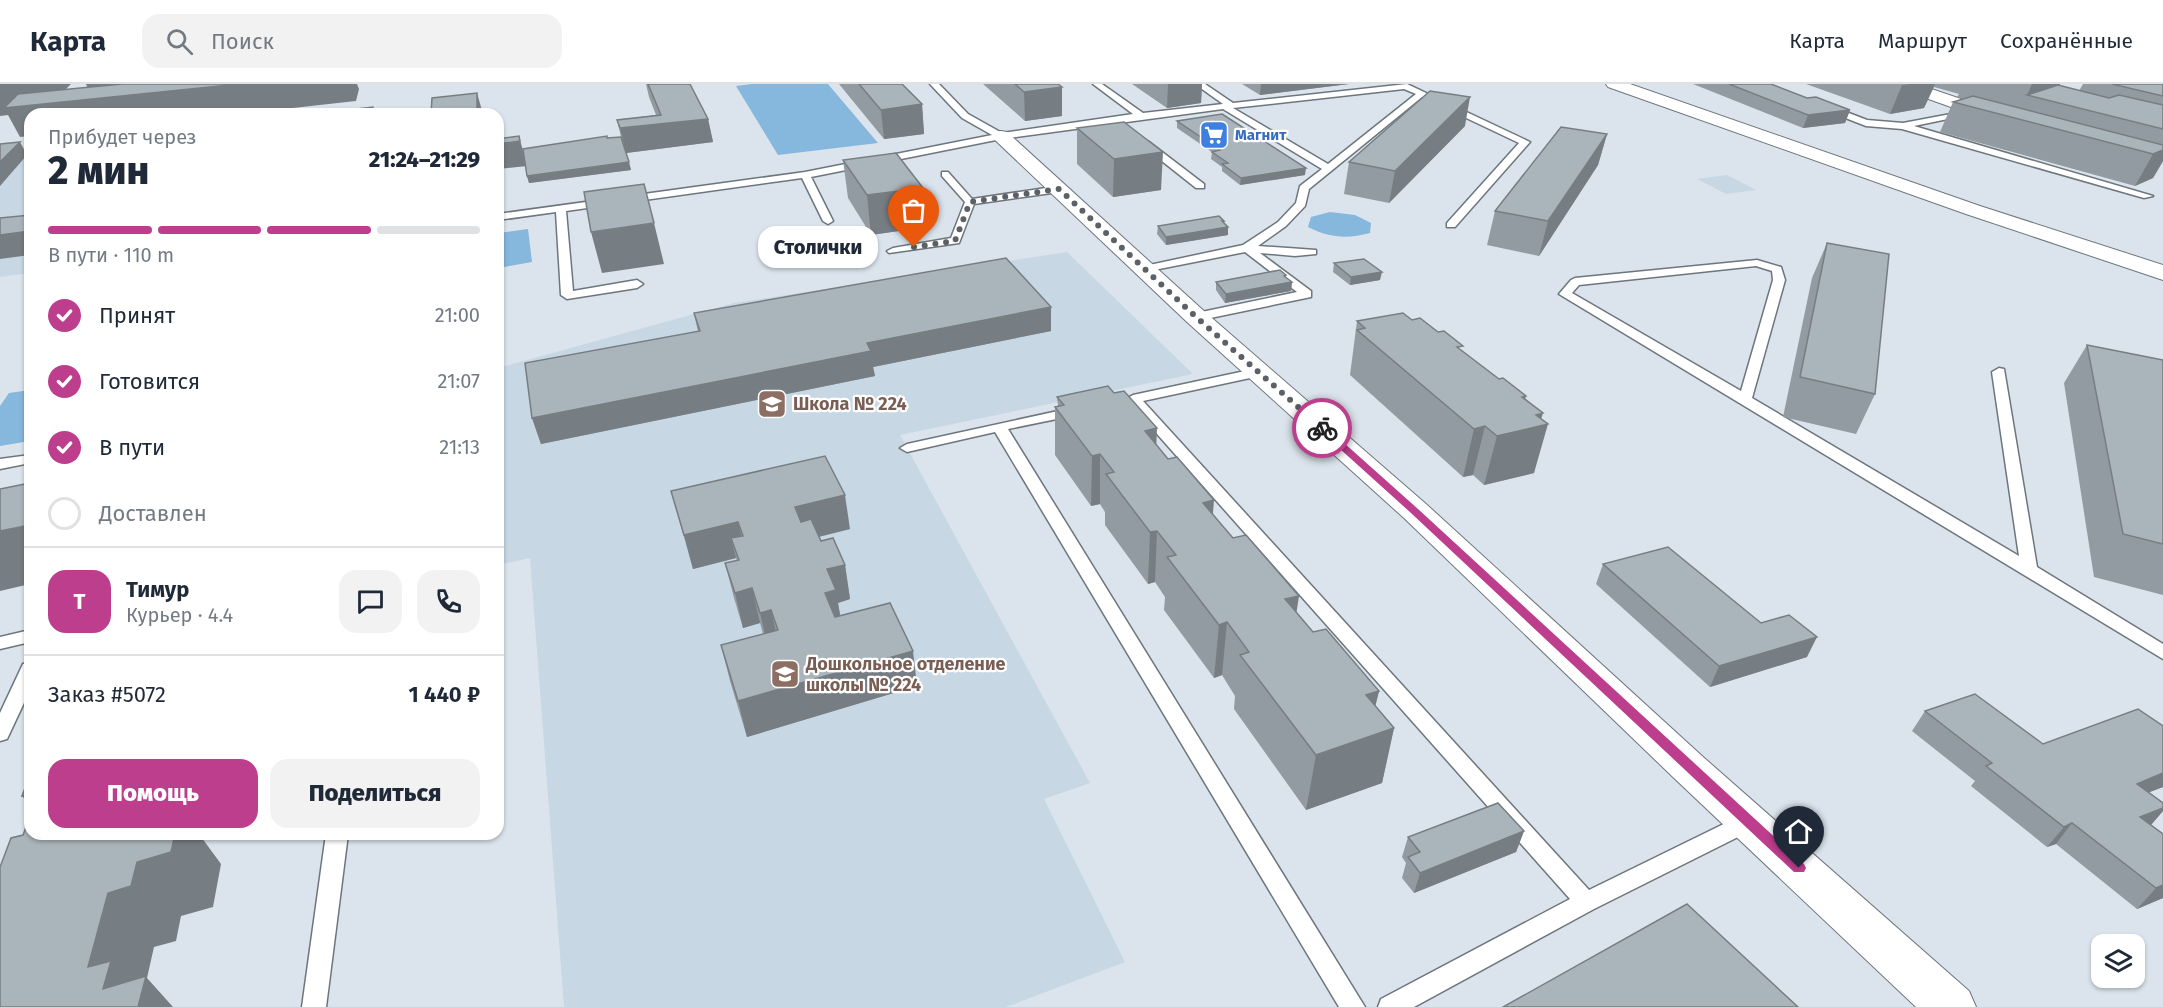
<!DOCTYPE html>
<html lang="ru">
<head>
<meta charset="utf-8">
<style>
	body { margin:0; font-family:"Fira Sans",sans-serif; background:#f2f2f3; color:#1f2937; height:100vh; display:flex; flex-direction:column; font-size:22px; white-space:nowrap }
	* { box-sizing:border-box; margin:0 }
	p { font-size:20px; color:#747a83 }
	.icon { flex:none; width:33px; height:33px; fill:none; stroke:currentColor; stroke-width:2; stroke-linecap:round; stroke-linejoin:round }
	.map { position:relative; flex:1; overflow:hidden }
	.sheet { position:absolute; left:24px; top:24px; width:480px; height:732px; display:flex; flex-direction:column; background:#fff; border-radius:18px; box-shadow:0 2px 4px #0004 }
	.sheet>* { flex:none }
	.buttons { position:absolute; left:2091px; top:850px; display:grid; gap:12px }
	.buttons a { display:grid; place-items:center; width:54px; height:54px; border-radius:12px; background:#fff; box-shadow:0 2px 4px #0004; font-size:30px }
	.pin { position:absolute; display:grid; place-items:center; width:51px; height:51px; color:#fff; margin:-62px -26px; border-radius:50% 50% 50% 0; rotate:-45deg; box-shadow:0 0 6px #0007 }
	.pin .icon { rotate:45deg }
	.courier { position:absolute; display:grid; place-items:center; width:60px; height:60px; margin:-30px; border:4px solid #bc3e8d; border-radius:50%; background:#fff; color:#222; box-shadow:0 2px 8px #0007 }
	.bubble { position:absolute; height:42px; border-radius:18px; background:#fff; box-shadow:0 2px 4px #0004; font-size:20px; font-weight:800; line-height:42px; text-align:center }
	.head em { font-style:normal; font-weight:800 }
	.head div { display:flex; flex-direction:column-reverse }
	.head { display:flex; align-items:center; justify-content:space-between; height:102px; padding:0 24px }
	h1 { font-size:39px; font-weight:800; line-height:45px }
	.bar { display:grid; grid-template-columns:repeat(4,1fr); gap:9px 6px; align-content:center; height:72px; padding:0 24px }
	.bar i { height:8px; border-radius:4px; background:#e0e1e3 }
	.bar .active { background:#bc3e8d }
	.bar p { grid-column:span 4 }
	.line { display:flex; align-items:center; gap:15px; padding:0 24px; border-top:2px solid #e0e1e3 }
	.line div { flex:1 }
	.round { display:grid; place-items:center; flex:none; width:63px; height:63px; border-radius:18px; background:#f2f2f3 }
	ol { padding:0 24px; list-style:none }
	li { display:flex; align-items:center; gap:18px; height:66px }
	li p { margin-inline-start:auto }
	li .icon { padding:6px; border-radius:50%; background:#bc3e8d; color:#fff; stroke-width:4 }
	li:last-child { color:#747a83 }
	li i { width:33px; height:33px; border:3px solid #e0e1e3; border-radius:50% }
	.primary-button { display:flex; gap:12px; margin-top:auto; padding:12px 24px }
	.primary-button a { flex:1; height:69px; border-radius:18px; background:#bc3e8d; color:#fff; font-size:24px; font-weight:800; line-height:69px; text-align:center }
	.primary-button a+a { background:#f2f2f3; color:#1f2937 }
	header { display:flex; align-items:center; gap:36px; box-sizing:border-box; height:84px; padding:0 30px; background:#fff; border-bottom:2px solid #e0e1e3 }
	header strong { font-size:28px }
	nav { display:flex; gap:33px; margin-inline-start:auto; font-size:21px }
	.search { width:420px; height:54px; background:#f2f2f3; display:flex; align-items:center; gap:15px; box-sizing:border-box; padding:0 21px; border-radius:18px; color:#747a83; font-size:22px }
	.map>svg:first-child { display:block }
	.built { fill:#c7d7e4 }
	.green { fill:#86b7dd }
	.lines { fill:none; stroke-linecap:round; stroke-linejoin:round }
	.service-casing { stroke:#6d767d; stroke-width:3 }
	.minor-casing { stroke:#6d767d; stroke-width:2 }
	.tertiary-casing { stroke:#6d767d; stroke-width:2 }
	.service { fill:#fff; fill-rule:evenodd }
	.minor { fill:#fff; fill-rule:evenodd }
	.tertiary { fill:#fff; fill-rule:evenodd }
	.wall { fill:#929ba1 }
	.shaded-wall { fill:#777e83 }
	.building { fill:#aab4bb; stroke:#777e83; stroke-width:1.5 }
	.route { fill:#bc3e8d }
	.done { stroke:#5c6166; stroke-width:6; stroke-dasharray:0 10.8 }
	.labels { text-anchor:middle; stroke-width:4.5; stroke-linejoin:round; paint-order:stroke }
	.far-shop-label { font-size:15px; font-weight:bold; fill:#366cbe; stroke:#fff; text-anchor:start }
	.education-label { font-size:18px; font-weight:bold; fill:#785e54; stroke:#fff; text-anchor:start }
</style>
</head>
<body>
<header>
<strong>Карта</strong>
<div class="search"><svg class="icon" aria-label="search" viewBox="0 0 24 24"><circle cx="10" cy="10" r="6"/><path d="M15 15l6 6"/></svg>Поиск</div>
<nav><a>Карта</a><a>Маршрут</a><a>Сохранённые</a></nav>
</header>
<div class="map">
<svg width="2163" height="923" viewBox="0 0 2163 923">
	<rect width="100%" height="100%" fill="#dbe4ec"/>
	<!-- built -->
	<g class="built">
		<path d="M30,71V189L0,193V74Z"/>
		<path d="M1727,91L1756,106L1726,110L1697,95Z"/>
		<path d="M1067,168L1193,290L900,351L1090,699L1044,715L1125,878L1006,923H564L530,474L498,481V284L734,219Z"/>
	</g>
	<!-- green -->
	<g class="green">
		<path d="M752,0H828L878,59L778,71L736,2Z"/>
		<path d="M1330,128L1355,131L1371,139L1370,149C1347,155 1329,154 1308,143L1311,133Z"/>
		<path d="M528,145L532,178L498,184V149Z"/>
		<path d="M30,306V357L0,362V322L9,309Z"/>
	</g>
	<g class="lines">
		<!-- service casing -->
		<g class="service-casing">
			<g id="service">
				<path d="M930,0H939L968,30L1002,49L1133,30L1093,0H1102L1143,29L1223,20L1195,0H1205L1233,19L1407,0L1530,58L1455,143H1447V139L1519,59L1422,13L1309,105L1305,122L1286,142L1258,162L1316,166V170L1295,172L1260,169L1311,207V213L1196,237L1192,236L1190,233L1192,230L1297,208L1245,168L1144,188L1138,185L1140,183L1243,161L1278,138L1296,119L1300,102L1322,85L1223,25L1001,55L811,93L833,137L828,140L823,137L802,94L566,127L573,207L637,196L643,200L637,204L567,215L561,211L556,128L498,136V130L805,88L992,51L962,34ZM1404,5L1416,10L1328,80L1233,24Z"/>
				<path d="M1828,21L1867,36L1903,39L1972,26V30L1914,42L2153,112L2144,114L1902,45L1866,42L1825,26L1824,24Z"/>
				<path d="M1143,58H1149L1204,100V104H1196L1143,62Z"/>
				<path d="M942,88H948L972,115L1059,102L1064,105L1059,108L974,120L959,159L889,169L887,167L893,164L951,154L965,118L942,92Z"/>
				<path d="M1757,176L1781,183L1785,196L1752,314L2019,472L1992,288L1999,284L2004,285L2037,483L2163,560V575L1559,210L1571,196L1575,194ZM1756,182L1772,187L1773,196L1741,307L1572,209L1579,201Z"/>
				<path d="M1259,284L1266,288L1264,291L1143,317L1589,806L1740,732L1748,729L1756,732L1759,738L1756,744L1594,825L1414,923H1378L1381,915L1570,815L1126,315L1133,311Z"/>
				<path d="M1076,323L1083,327L1081,330L1008,345L1365,923H1339L995,348L907,368L900,364L907,360Z"/>
				<path d="M30,371V379L0,385V375Z"/>
				<path d="M30,546V558L0,565V553Z"/>
				<path d="M30,578V606L7,655L0,657V629L23,580Z"/>
				<path d="M326,750H348L326,923H302Z"/>
			</g>
		</g>
		<!-- minor casing -->
		<g class="minor-casing">
			<g id="minor">
				<path d="M1893,0H1917L2002,29L2005,33L2002,37H1990L1895,3Z"/>
				<path d="M1001,47L1007,48L1205,228L1426,420L1702,672L1969,907L1976,923H1916L1674,694L1404,434L1187,238L995,56L992,52L995,48Z"/>
			</g>
		</g>
		<!-- tertiary casing -->
		<g class="tertiary-casing">
			<path id="tertiary" d="M1606,0H1630L1980,122L2163,181V196L1966,130L1608,3Z"/>
		</g>
		<!-- service -->
		<use href="#service" class="service"/>
		<!-- minor -->
		<use href="#minor" class="minor"/>
		<!-- tertiary -->
		<use href="#tertiary" class="tertiary"/>
	</g>
	<!-- wall -->
	<g class="wall">
		<path d="M646,0H690L708,35L713,58L626,69L631,86L529,99L527,92L524,69L621,53L617,36L656,31L649,13Z"/>
		<path d="M839,0H902L922,20L924,50L884,55Z"/>
		<path d="M983,0H1058L1062,32L1025,37Z"/>
		<path d="M1132,0H1202L1201,19L1167,24Z"/>
		<path d="M1242,0H1349L1260,11Z"/>
		<path d="M1693,0H1771L1807,14L1850,26L1845,39L1803,44Z"/>
		<path d="M1806,0H2060L2059,2L2079,7L2083,0H2163V77L2153,94L2135,102L1940,48L1953,18L1965,15L1957,13L1959,10L1934,3L1924,24L1890,30Z"/>
		<path d="M1177,37L1305,91L1240,101L1222,87V83L1211,75L1212,68L1177,44Z"/>
		<path d="M1465,42L1389,119L1344,110L1349,78Z"/>
		<path d="M1077,44L1161,106L1113,113L1077,80Z"/>
		<path d="M1607,50L1598,81L1539,172L1487,161L1495,127Z"/>
		<path d="M843,76L926,143L871,151L848,114Z"/>
		<path d="M1224,139L1228,143V151L1166,161L1157,150L1158,142Z"/>
		<path d="M1827,159L1875,310L1856,350L1783,333L1812,194Z"/>
		<path d="M1334,179L1380,196L1350,201L1333,188Z"/>
		<path d="M1216,198H1292L1291,207L1225,219L1216,206Z"/>
		<path d="M1051,223V247L873,283L875,292L541,360L532,334L698,248L694,229Z"/>
		<path d="M1412,236L1462,267L1526,315L1541,335L1534,389L1484,401L1473,391L1463,393L1350,291L1357,237Z"/>
		<path d="M2087,261L2163,276V511L2094,493L2064,299Z"/>
		<path d="M1057,313L1156,361L1213,431L1313,548L1379,607L1375,622L1394,644L1382,699L1306,726L1234,625L1235,612L1222,591L1214,594L1164,526L1165,513L1155,498L1148,500L1105,441V428L1100,420L1091,422L1055,371V323L1058,322Z"/>
		<path d="M671,407L850,445L819,453L821,457L845,481L850,515L838,519L840,532L917,602L747,653L730,597L721,561L763,550L760,539L743,544L734,514L725,479L737,477L736,474L693,485Z"/>
		<path d="M1603,480L1807,573L1710,603L1596,500Z"/>
		<path d="M1925,627L2043,660L2163,642V703L2149,708L2163,719V727L2151,741L2163,750V814L2137,825L2056,760L2047,763L1971,702L1975,697L1912,647Z"/>
		<path d="M1524,747L1516,768L1414,809L1402,794L1406,779L1402,773L1408,753Z"/>
	</g>
	<!-- shaded-wall -->
	<g class="shaded-wall">
		<path d="M0,0H71L63,8L93,15L86,0H357L359,5L356,17L237,30H30V52L20,53L8,31L0,32Z"/>
		<path d="M1168,0H1202L1201,19L1167,24Z"/>
		<path d="M1261,0H1349L1260,11Z"/>
		<path d="M1911,0H1935L1924,24L1890,30L1902,1Z"/>
		<path d="M2032,0H2060L2051,17L2027,11Z"/>
		<path d="M1062,3V32L1025,37L1024,8Z"/>
		<path d="M477,9L483,30H477Z"/>
		<path d="M1470,13L1465,42L1389,119L1395,87Z"/>
		<path d="M922,20L924,50L884,55L881,26Z"/>
		<path d="M1850,26L1845,39L1803,44L1808,31Z"/>
		<path d="M708,35L713,58L626,69L620,44Z"/>
		<path d="M1607,50L1598,81L1539,172L1548,137Z"/>
		<path d="M519,52L527,82L498,85V60Z"/>
		<path d="M20,58L27,71L0,102V78Z"/>
		<path d="M2163,66V77L2153,94L2135,102L2153,70Z"/>
		<path d="M1163,68L1161,106L1113,113L1114,75Z"/>
		<path d="M629,78L631,86L529,99L527,92Z"/>
		<path d="M1306,84L1305,91L1240,101L1241,94Z"/>
		<path d="M923,104L926,143L871,151L867,111Z"/>
		<path d="M1222,137H1224V144L1228,143V151L1166,161V153Z"/>
		<path d="M654,139L664,180L602,189L591,148Z"/>
		<path d="M30,147V171L0,175V151Z"/>
		<path d="M1382,188L1380,196L1350,201L1351,193Z"/>
		<path d="M1286,191L1285,199L1292,198L1291,207L1225,219L1226,210Z"/>
		<path d="M1051,223V247L873,283L875,292L541,360L532,334L867,259Z"/>
		<path d="M1526,312L1517,347L1536,331L1543,329L1539,342L1548,340L1534,389L1484,401L1497,352L1522,313Z"/>
		<path d="M1485,342L1473,391L1463,393L1474,345Z"/>
		<path d="M1157,344L1155,393L1145,347Z"/>
		<path d="M1100,370V420L1091,422L1092,372Z"/>
		<path d="M845,411L850,445L801,457L795,423Z"/>
		<path d="M1214,416L1210,467L1203,419Z"/>
		<path d="M738,438L746,471L731,454L736,474L693,485L684,451Z"/>
		<path d="M30,441V500L0,507V447Z"/>
		<path d="M1157,447L1155,498L1148,500L1150,448Z"/>
		<path d="M845,481L850,515L838,519L842,541L831,544L825,509L827,485Z"/>
		<path d="M752,504L760,539L743,544L735,509Z"/>
		<path d="M1299,512L1291,564L1285,515Z"/>
		<path d="M771,526L779,561L768,564L760,529Z"/>
		<path d="M1227,538L1222,591L1214,594L1219,541Z"/>
		<path d="M1817,553L1807,573L1710,603L1719,582Z"/>
		<path d="M913,567L917,602L747,653L738,617Z"/>
		<path d="M1379,607L1368,653L1394,644L1382,699L1306,726L1316,671L1366,611Z"/>
		<path d="M2163,689V703L2119,720L2137,700Z"/>
		<path d="M30,710V721L22,712Z"/>
		<path d="M2163,724V727L2150,742L2140,733Z"/>
		<path d="M2072,739L2056,760L2047,763L2064,743Z"/>
		<path d="M1524,747L1516,768L1414,809L1420,789Z"/>
		<path d="M158,750H199L221,780L213,823L181,832L176,857L154,863L147,894L173,923H120L103,905L88,883L108,809L137,778Z"/>
		<path d="M2163,801V814L2137,825L2156,804Z"/>
	</g>
	<!-- building -->
	<g class="building">
		<path d="M122,0H239L4,24L18,10Z"/>
		<path d="M648,0H690L708,35L620,44L617,36L661,31Z"/>
		<path d="M859,0H902L922,20L881,26Z"/>
		<path d="M1015,0H1058L1062,3L1024,8Z"/>
		<path d="M1729,0H1771L1807,14L1816,13L1850,26L1808,31Z"/>
		<path d="M2112,0H2163V12Z"/>
		<path d="M2058,1L2109,14L2119,11L2163,21V45L2027,11Z"/>
		<path d="M1430,7L1470,13L1395,87L1349,78Z"/>
		<path d="M477,9V30H431L432,14Z"/>
		<path d="M1973,12L2163,61V66L2153,70L1953,18Z"/>
		<path d="M373,23L372,30H313Z"/>
		<path d="M1222,30L1306,84L1241,94L1222,80L1228,79L1212,68L1220,66L1177,37Z"/>
		<path d="M1124,38L1163,68L1114,75L1077,44Z"/>
		<path d="M1561,43L1607,50L1548,137L1495,127Z"/>
		<path d="M519,52L520,57L498,60V55Z"/>
		<path d="M607,52V54L621,53L629,78L527,92L523,65Z"/>
		<path d="M20,58L0,78V60Z"/>
		<path d="M896,69L923,104L867,111L843,76Z"/>
		<path d="M644,100L654,139L591,148L584,108Z"/>
		<path d="M30,131V147L0,151V134Z"/>
		<path d="M1219,132L1224,137H1222L1228,143L1166,153L1158,142Z"/>
		<path d="M1827,159L1889,170L1875,310L1800,293Z"/>
		<path d="M1006,174L1051,223L867,259L871,267L532,334L525,279L700,247L694,229Z"/>
		<path d="M1364,175L1382,188L1351,193L1334,179Z"/>
		<path d="M1280,186L1286,191L1284,192L1292,198L1226,210L1216,198Z"/>
		<path d="M1403,229L1412,236L1420,234L1438,248L1444,247L1463,262L1457,263L1499,295L1503,294L1526,312L1522,313L1543,329L1536,331L1548,340L1497,352L1485,342L1474,345L1357,246L1365,244L1357,237Z"/>
		<path d="M2087,261L2163,276V460L2123,450Z"/>
		<path d="M1108,302L1114,309L1124,307L1157,344L1145,347L1168,375L1177,373L1214,416L1203,419L1233,454L1246,451L1299,512L1285,515L1313,548L1326,545L1379,607L1366,611L1394,644L1316,671L1240,571L1249,568L1227,538L1219,541L1167,473L1176,471L1157,447L1150,448L1106,390L1114,388L1100,370L1092,372L1055,323L1064,321L1057,313Z"/>
		<path d="M825,372L845,411L795,423L801,438L811,435L821,457L833,454L845,481L827,485L836,506L825,509L835,533L890,519L913,567L738,617L721,561L778,546L771,526L760,529L752,504L735,509L725,479L739,476L731,454L743,452L738,438L684,451L671,407Z"/>
		<path d="M30,399V441L0,447V405Z"/>
		<path d="M1668,463L1761,539L1789,531L1817,553L1719,582L1603,480Z"/>
		<path d="M1975,610L2043,660L2138,625L2163,642V689L2137,700L2163,719V724L2140,733L2163,750V801L2156,804L2072,739L2064,743L1986,682L1992,679L1925,627Z"/>
		<path d="M30,691V710L22,712Z"/>
		<path d="M1498,719L1524,747L1420,789L1408,773L1420,768L1408,753Z"/>
		<path d="M30,732V750H175L171,768L137,778L131,802L108,809L88,883L111,877L103,905L146,892L138,923H0V783L11,754L23,751Z"/>
		<path d="M1687,820L1798,923H1503Z"/>
	</g>
	<!-- route -->
	<path class="route" d="M1319,342H1325L1418,425L1804,780L1806,784L1804,788H1794L1411,429L1319,346Z"/>
	<g class="lines">
		<!-- done -->
		<path class="done" d="M914,163L955,157L970,118L1059,105L1196,233L1322,344"/>
	</g>
	<!-- icons -->
	<defs>
		<g id="supermarket-square" transform="scale(1.5)"><rect x="-9" y="-9" width="18" height="18" rx="4" fill="#3f7fe0" stroke="#fff"/><path d="M-6-5.5h2.5l.6 2H6L4.5 2H-2.5L-4.4-4H-6ZM-1.5 3.2a1.3 1.3 0 1 0 .1 0ZM3 3.2a1.3 1.3 0 1 0 .1 0Z" fill="#fff"/></g>
		<g id="school-square" transform="scale(1.5)"><rect x="-9" y="-9" width="18" height="18" rx="4" fill="#8d6e63" stroke="#fff"/><path d="M0-5L7-2L0 1L-7-2ZM-4 1L0 2.5L4 1V4Q0 6-4 4Z" fill="#fff"/></g>
	</defs>
	<g fill-rule="evenodd">
		<use href="#supermarket-square" x="1214" y="51"/>
		<use href="#school-square" x="772" y="320"/>
		<use href="#school-square" x="785" y="590"/>
	</g>
	<g class="labels">
		<!-- far-shop labels -->
		<g class="far-shop-label">
			<text x="1235" y="56">Магнит</text>
		</g>
		<!-- education labels -->
		<g class="education-label">
			<text x="793" y="326">Школа № 224</text>
			<text x="806" y="586">Дошкольное отделение<tspan x="806" dy="21">школы № 224</tspan></text>
		</g>
	</g>
</svg>
<div class="buttons">
<a><svg class="icon" aria-label="layers" viewBox="0 0 24 24"><path d="M12 4l9 5-9 5-9-5zM3 14l9 5 9-5"/></svg></a>
</div>
<div class="pin" style="left:914px;top:163px;background:#ea580c"><svg class="icon" aria-label="bag" viewBox="0 0 24 24"><path d="M5 8h14l-1 12H6zM9 8a3 3 0 0 1 6 0"/></svg></div>
<div class="pin" style="left:1799px;top:784px;background:#1f2937"><svg class="icon" aria-label="home" viewBox="0 0 24 24"><path d="M3 11l9-7 9 7M6 9v11h12V9"/></svg></div>
<div class="courier" style="left:1322px;top:344px"><svg class="icon" aria-label="bike" viewBox="0 0 24 24"><circle cx="6" cy="16" r="4"/><circle cx="18" cy="16" r="4"/><path d="M6 16l4-8h5l3 8M10 8l3 8H6M13 5h3"/></svg></div>
<div class="bubble" style="left:758px;top:142px;width:120px">Столички</div>
<section class="sheet">
<div class="head"><div><h1>2 мин</h1><p>Прибудет через</p></div><em>21:24–21:29</em></div>
<div class="bar"><i class="active"></i><i class="active"></i><i class="active"></i><i></i><p>В пути · 110 m</p></div>
<ol>
<li><svg class="icon" aria-label="check" viewBox="0 0 24 24"><path d="M5 12l5 5 9-10"/></svg>Принят<p>21:00</p></li>
<li><svg class="icon" aria-label="check" viewBox="0 0 24 24"><path d="M5 12l5 5 9-10"/></svg>Готовится<p>21:07</p></li>
<li><svg class="icon" aria-label="check" viewBox="0 0 24 24"><path d="M5 12l5 5 9-10"/></svg>В пути<p>21:13</p></li>
<li><i></i>Доставлен</li>
</ol>
<div class="line" style="height:108px"><b class="round" style="background:#bc3e8d;color:#fff">Т</b><div><b>Тимур</b><p>Курьер · 4.4</p></div><a class="round"><svg class="icon" aria-label="chat" viewBox="0 0 24 24"><path d="M4 5h16v11H9l-5 4z"/></svg></a><a class="round"><svg class="icon" aria-label="phone" viewBox="0 0 24 24"><path d="M5 4h4l2 5-3 2q2 4 5 5l2-3 5 2v4C11 20 4 13 5 4z"/></svg></a></div>
<div class="line" style="height:78px"><div>Заказ #5072</div><b>1 440 ₽</b></div>
<div class="primary-button"><a>Помощь</a><a>Поделиться</a></div>
</section>
</div>
</body>
</html>
